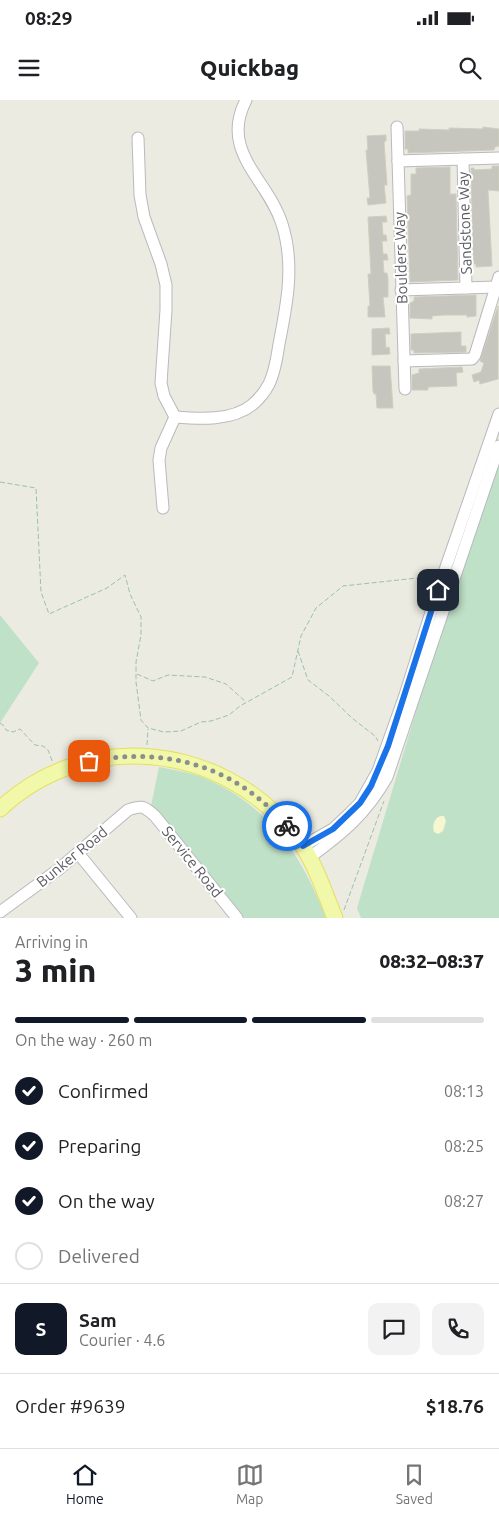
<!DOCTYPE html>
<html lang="en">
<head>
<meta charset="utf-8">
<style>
	body { margin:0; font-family:Ubuntu,sans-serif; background:#f2f2f2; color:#202124; height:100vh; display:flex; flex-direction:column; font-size:19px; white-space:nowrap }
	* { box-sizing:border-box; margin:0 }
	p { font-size:16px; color:#757577 }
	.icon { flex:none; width:28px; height:28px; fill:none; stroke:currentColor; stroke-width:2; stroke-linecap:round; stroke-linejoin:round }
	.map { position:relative; height:818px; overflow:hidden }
	.panel { display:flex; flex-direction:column; background:#fff; flex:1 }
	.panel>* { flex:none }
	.pin { position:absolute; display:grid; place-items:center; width:42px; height:42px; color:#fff; margin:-21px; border-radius:10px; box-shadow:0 2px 8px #0006 }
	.courier { position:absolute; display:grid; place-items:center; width:50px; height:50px; margin:-25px; border:4px solid #1a73e8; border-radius:50%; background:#fff; color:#222; box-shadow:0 1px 6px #0007 }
	.head em { font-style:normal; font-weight:800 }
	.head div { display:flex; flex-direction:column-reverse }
	.head { display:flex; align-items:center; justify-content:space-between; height:85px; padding:0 15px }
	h1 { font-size:32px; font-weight:800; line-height:38px }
	.bar { display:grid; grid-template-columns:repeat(4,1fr); gap:8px 5px; align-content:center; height:60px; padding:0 15px }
	.bar i { height:6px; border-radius:4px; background:#e0e0e0 }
	.bar .active { background:#111827 }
	.bar p { grid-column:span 4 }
	.line { display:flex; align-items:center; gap:12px; padding:0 15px; border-top:1px solid #e0e0e0 }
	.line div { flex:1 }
	.round { display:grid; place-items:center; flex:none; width:52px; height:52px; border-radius:10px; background:#f2f2f2 }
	ol { padding:0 15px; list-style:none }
	li { display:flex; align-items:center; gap:15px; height:55px }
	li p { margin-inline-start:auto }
	li .icon { padding:5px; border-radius:50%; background:#111827; color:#fff; stroke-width:4 }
	li:last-child { color:#757577 }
	li i { width:28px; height:28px; border:2px solid #e0e0e0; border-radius:50% }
	.status { display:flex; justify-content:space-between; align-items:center; height:35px; padding:0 25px; background:#fff; direction:ltr }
	.status svg { height:14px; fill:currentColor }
	header { display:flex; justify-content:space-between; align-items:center; height:65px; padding:0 15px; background:#fff; font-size:22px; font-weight:800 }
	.menu { display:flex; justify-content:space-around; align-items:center; height:70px; border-top:1px solid #e0e0e0; background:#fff; font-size:14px; color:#757577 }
	.menu a { display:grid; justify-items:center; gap:2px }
	.menu .active { color:#111827 }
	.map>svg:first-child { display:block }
	.green { fill:#bfe1c7 }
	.sand { fill:#f6f6d1 }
	.building { fill:#c7c6be; stroke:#cfcec0 }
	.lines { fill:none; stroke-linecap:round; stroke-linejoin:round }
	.minor-casing { stroke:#b9b9bf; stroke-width:13 }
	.major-casing { stroke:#e5df61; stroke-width:17 }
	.path { stroke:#9ac1ae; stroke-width:1; stroke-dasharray:5 2.5; stroke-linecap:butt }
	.minor { stroke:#fff; stroke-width:11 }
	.major { stroke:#f2f8aa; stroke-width:15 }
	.done { stroke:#8d8d8e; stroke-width:5; stroke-dasharray:0 9 }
	.route { stroke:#1a73e8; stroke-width:6 }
	.labels { text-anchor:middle; stroke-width:4; stroke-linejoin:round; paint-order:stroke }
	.street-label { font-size:15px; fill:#5a5b61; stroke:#fff }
</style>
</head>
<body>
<div class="status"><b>08:29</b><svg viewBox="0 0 49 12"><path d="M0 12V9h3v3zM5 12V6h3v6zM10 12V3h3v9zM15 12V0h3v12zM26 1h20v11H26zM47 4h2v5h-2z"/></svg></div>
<header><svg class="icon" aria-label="menu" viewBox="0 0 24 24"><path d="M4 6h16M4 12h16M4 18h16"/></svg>Quickbag<svg class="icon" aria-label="search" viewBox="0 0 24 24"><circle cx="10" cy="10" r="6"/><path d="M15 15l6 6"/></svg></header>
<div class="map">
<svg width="499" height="818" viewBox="0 0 499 818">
	<rect width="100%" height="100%" fill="#ebebe1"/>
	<!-- green -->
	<g class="green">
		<path d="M499,362V818H361L357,808L450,498Z"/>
		<path d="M0,515L39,563L0,623Z"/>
		<path d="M159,667C173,670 190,672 204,678C268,705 302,755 326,818H242L151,706Z"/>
	</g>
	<!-- sand -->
	<path class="sand" d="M440,716H444L446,721L443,731L438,734L434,732C432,725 434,719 440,716Z"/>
	<!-- building -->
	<g class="building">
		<path d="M483,27L499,29V46L495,47L494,50L408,53V49H405V31H419V29L449,30V28L483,29Z"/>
		<path d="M386,35V41L384,42L387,85H384L386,103L368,105L367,98H370L366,50H368L367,36Z"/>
		<path d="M492,66H499V91L488,90L492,166L476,167V164H473L471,68H474V70L492,69Z"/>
		<path d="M450,67V94H456L458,180L410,182L407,96L411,95V74H416V68Z"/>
		<path d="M386,116L387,122H382L383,135H386L387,141H382L383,154H387L388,160H383L384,173H387L388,179V197H383L385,217H368V206H370L368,174H371L368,117Z"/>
		<path d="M476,195V216L467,217V215H445L432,216V219L410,218V203L414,201V197Z"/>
		<path d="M498,206V279L480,284L479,280L474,282L472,275L481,272L484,263L480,261Z"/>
		<path d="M389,228L390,234H385L386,248L389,247L390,254L372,255V229Z"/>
		<path d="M461,232V246H466V252L414,253V250H411V234Z"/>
		<path d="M372,266H390L393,308H377L376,294H374L373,291Z"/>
		<path d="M462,267L463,272L456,273L457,286L428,287V290H412V275L419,273V269Z"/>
	</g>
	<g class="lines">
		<!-- minor casing -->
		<g class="minor-casing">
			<g id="minor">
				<path d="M397,27L405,289"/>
				<path d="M138,38L140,95L144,117L161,164L166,185V210L161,283L164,296L175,317"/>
				<path d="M463,59L466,188"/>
				<path d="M398,61L499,58"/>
				<path d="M401,190L496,187"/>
				<path d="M404,261L472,259L475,255L499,177"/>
				<path d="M175,317C200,319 232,321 252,305C259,299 265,292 269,284C275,272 277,257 279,244C287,204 295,164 282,124C268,79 219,52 246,0"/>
				<path d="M163,408L159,360L161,348L175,317"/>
				<path d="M303,746L333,729L349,714L360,703L378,671L405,595L438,490L499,314"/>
				<path d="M78,753L131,818"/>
				<path d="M310,757C343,733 366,714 387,677L499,346"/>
				<path d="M0,812L59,769L128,710C142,705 144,706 155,716L237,818"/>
			</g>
		</g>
		<!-- major casing -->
		<g class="major-casing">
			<path id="major" d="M0,709C86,628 221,643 293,733C314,758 323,789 335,818"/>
		</g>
		<!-- path -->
		<g class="path">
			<path d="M0,382L36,388L41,492L49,514L107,488L125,475L130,494L141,517V535L136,562V582L141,620L148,628L164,632L181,631L201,622L211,621L229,615L240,606L292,577L301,536L316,508L343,486L417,478L432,475"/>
			<path d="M298,551L308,580L329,596L352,618L375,636L378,641"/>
			<path d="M137,574L153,581L168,575L205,577L226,584L246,602"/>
			<path d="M0,623L4,626L6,630L13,632L20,629L35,645L43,646L48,650L53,663"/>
			<path d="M147,645L148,629"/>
			<path d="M344,810L384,701"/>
		</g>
		<!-- minor -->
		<use href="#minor" class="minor"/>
		<!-- major -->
		<use href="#major" class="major"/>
	</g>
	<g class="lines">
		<!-- done -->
		<path class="done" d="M89,661C167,647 234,665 287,726"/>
		<!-- route -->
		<path class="route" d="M287,726L303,746L333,729L360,703L371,686L388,646L438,490"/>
	</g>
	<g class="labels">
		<!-- street labels -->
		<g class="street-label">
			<text transform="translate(465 123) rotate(-92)" y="5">Sandstone Way</text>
			<text transform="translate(401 158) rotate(-92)" y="5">Boulders Way</text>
			<text transform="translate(72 757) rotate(-39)" y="5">Bunker Road</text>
			<text transform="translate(192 762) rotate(51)" y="5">Service Road</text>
		</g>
	</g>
</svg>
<div class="pin" style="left:89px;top:661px;background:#ea580c"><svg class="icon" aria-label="bag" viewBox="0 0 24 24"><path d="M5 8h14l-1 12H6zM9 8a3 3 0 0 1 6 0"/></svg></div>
<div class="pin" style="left:438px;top:490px;background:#1f2937"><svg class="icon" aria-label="home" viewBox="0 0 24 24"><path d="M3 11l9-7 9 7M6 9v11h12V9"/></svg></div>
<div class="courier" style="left:287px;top:726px"><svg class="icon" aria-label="bike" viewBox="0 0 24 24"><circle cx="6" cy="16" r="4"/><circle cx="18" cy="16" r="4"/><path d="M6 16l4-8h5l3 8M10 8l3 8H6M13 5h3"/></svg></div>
</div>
<section class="panel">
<div class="head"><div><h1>3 min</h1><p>Arriving in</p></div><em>08:32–08:37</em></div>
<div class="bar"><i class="active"></i><i class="active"></i><i class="active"></i><i></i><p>On the way · 260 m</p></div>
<ol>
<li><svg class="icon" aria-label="check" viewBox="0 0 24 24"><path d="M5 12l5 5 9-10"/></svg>Confirmed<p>08:13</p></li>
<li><svg class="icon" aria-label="check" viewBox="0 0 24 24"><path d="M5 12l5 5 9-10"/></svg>Preparing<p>08:25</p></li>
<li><svg class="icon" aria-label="check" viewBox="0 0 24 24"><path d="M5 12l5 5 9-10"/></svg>On the way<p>08:27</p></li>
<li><i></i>Delivered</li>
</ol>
<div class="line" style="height:90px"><b class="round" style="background:#111827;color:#fff">S</b><div><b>Sam</b><p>Courier · 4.6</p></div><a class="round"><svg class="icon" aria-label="chat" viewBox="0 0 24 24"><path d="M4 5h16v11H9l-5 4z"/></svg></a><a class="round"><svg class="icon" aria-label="phone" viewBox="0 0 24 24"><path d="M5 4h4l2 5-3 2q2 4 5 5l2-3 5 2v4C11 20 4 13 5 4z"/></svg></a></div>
<div class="line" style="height:65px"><div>Order #9639</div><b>$18.76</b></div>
</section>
<nav class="menu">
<a class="active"><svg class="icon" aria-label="home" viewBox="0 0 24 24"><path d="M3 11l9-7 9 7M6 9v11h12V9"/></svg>Home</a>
<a><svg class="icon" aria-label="map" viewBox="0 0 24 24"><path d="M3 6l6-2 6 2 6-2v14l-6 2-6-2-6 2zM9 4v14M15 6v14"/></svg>Map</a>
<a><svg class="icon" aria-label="saved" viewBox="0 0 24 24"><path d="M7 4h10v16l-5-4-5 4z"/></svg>Saved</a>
</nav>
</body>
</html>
